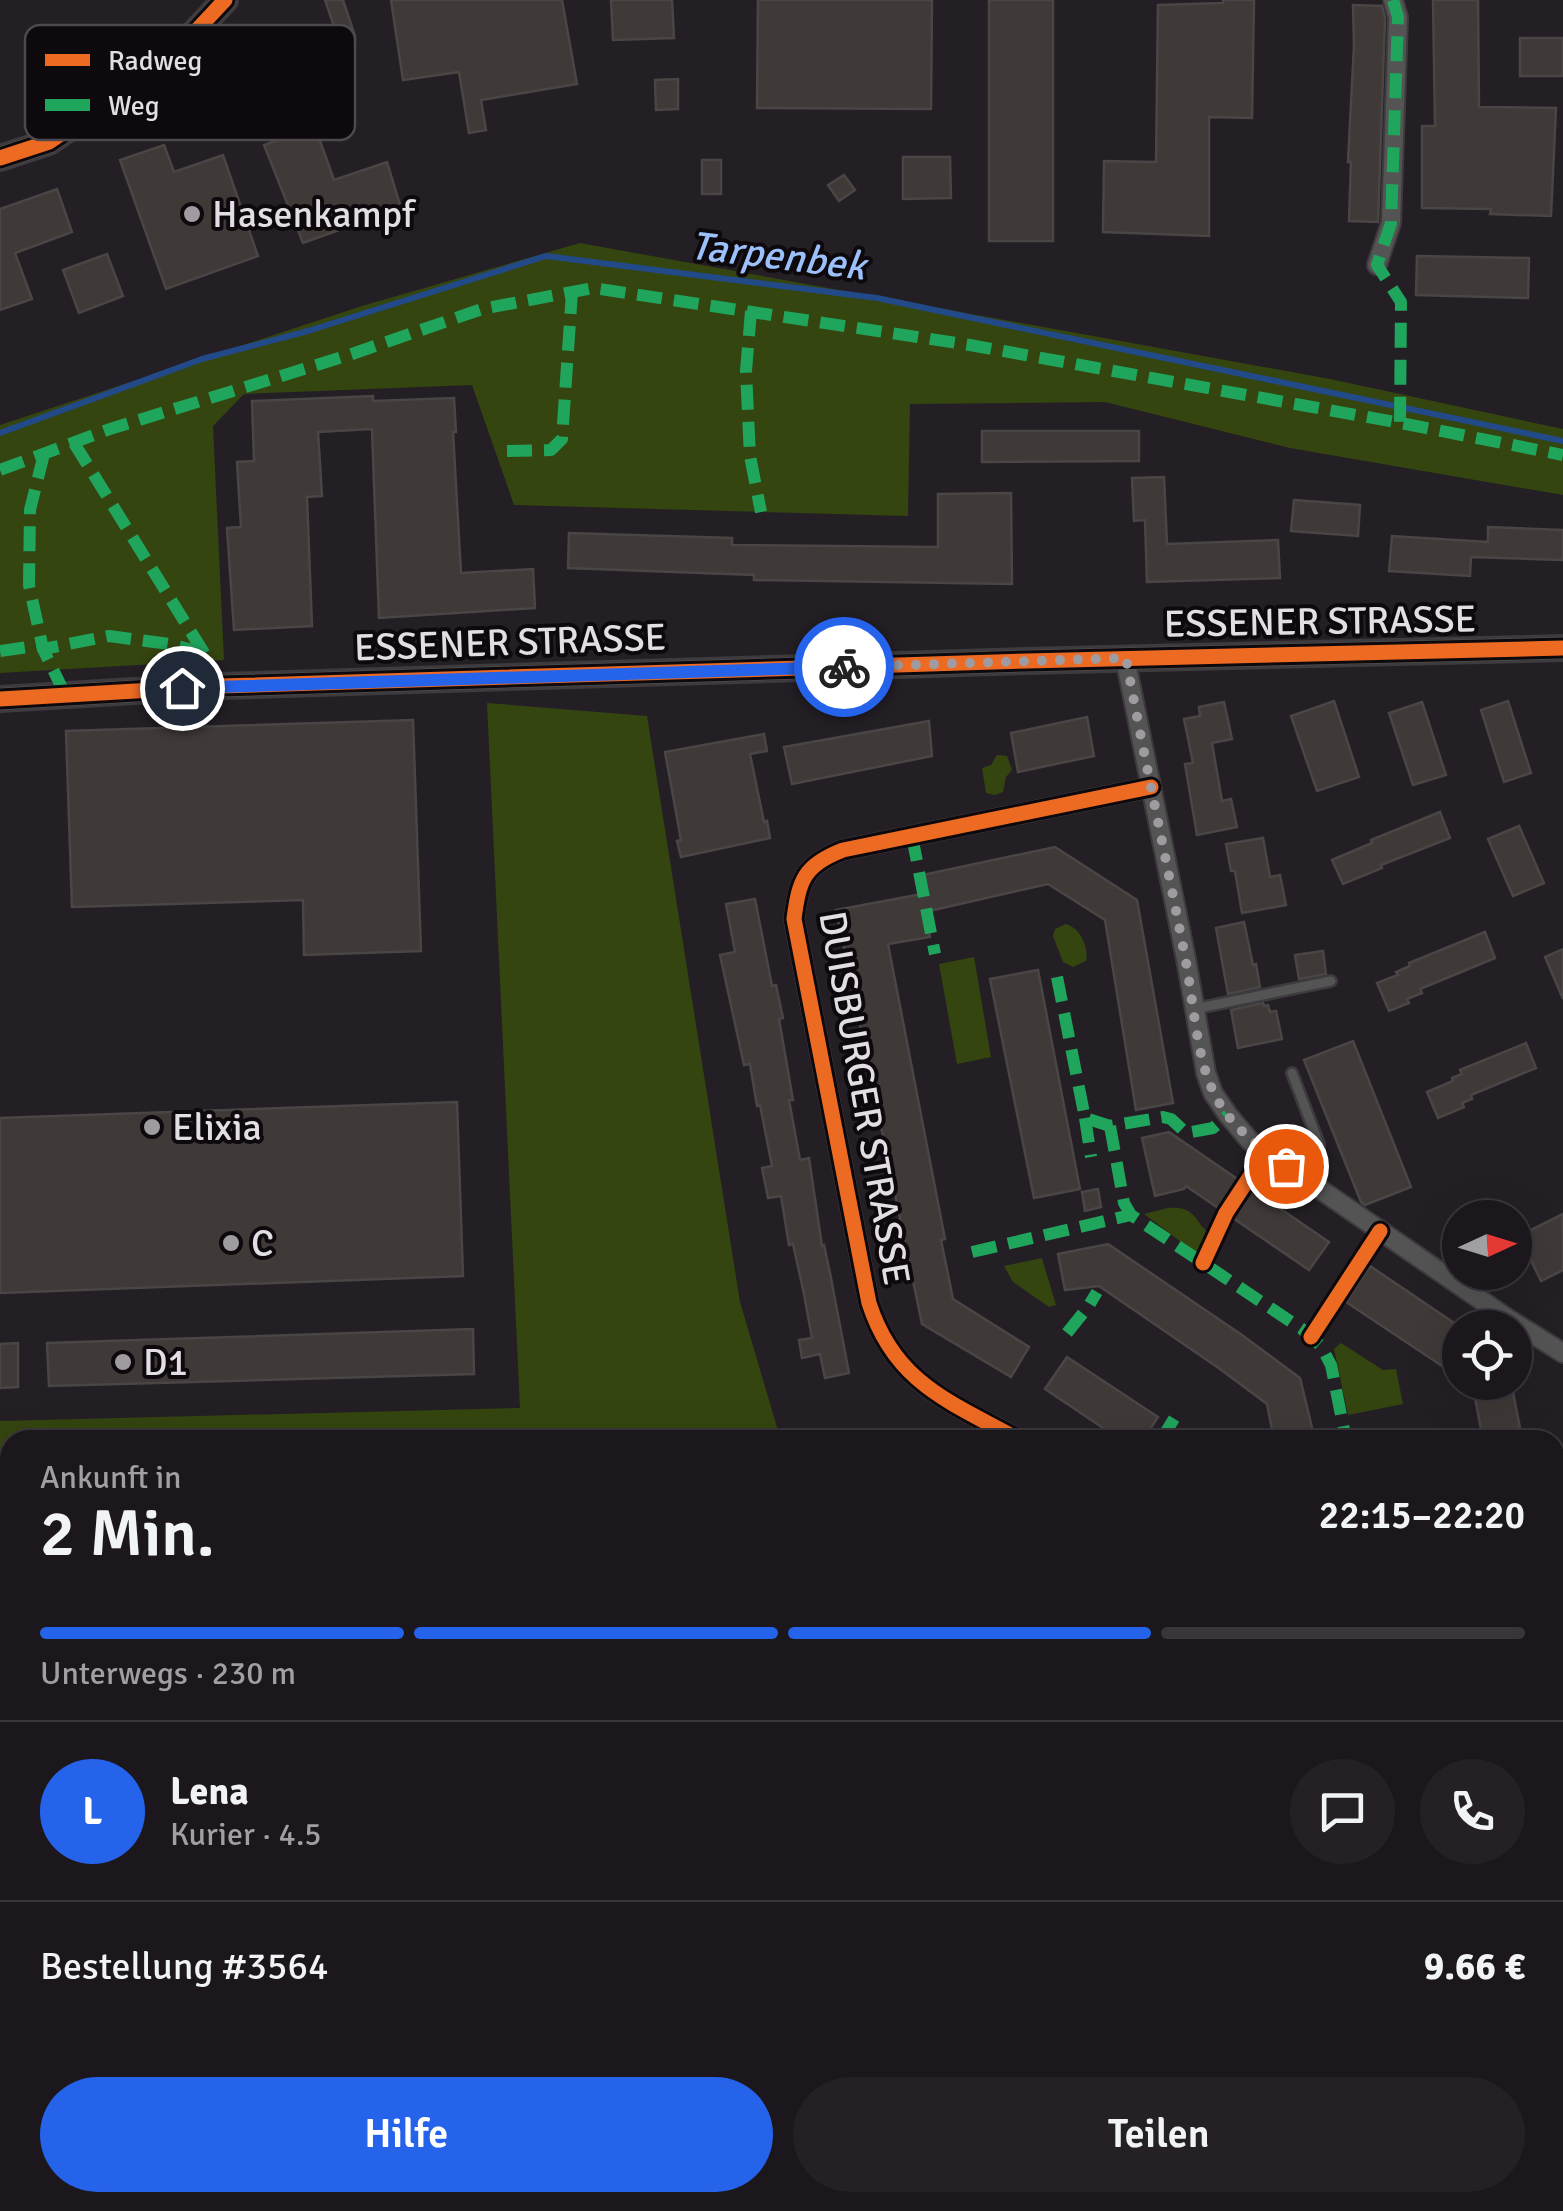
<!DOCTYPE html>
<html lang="de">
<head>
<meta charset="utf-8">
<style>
	body { margin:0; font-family:Signika,sans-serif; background:#242025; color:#f1f3f6; height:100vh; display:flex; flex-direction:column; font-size:38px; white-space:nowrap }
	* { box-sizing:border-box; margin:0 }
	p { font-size:32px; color:#a09fa3 }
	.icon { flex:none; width:55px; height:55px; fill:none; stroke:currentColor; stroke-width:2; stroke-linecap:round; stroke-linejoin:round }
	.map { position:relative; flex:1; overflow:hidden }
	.sheet { position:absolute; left:0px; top:1430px; width:1565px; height:782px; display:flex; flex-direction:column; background:#1b171c; border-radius:30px 30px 0 0; box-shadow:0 10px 40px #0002,0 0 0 2px #39363b }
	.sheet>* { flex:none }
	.needle { width:65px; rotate:86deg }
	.controls { position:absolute; left:1442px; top:1200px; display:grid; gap:20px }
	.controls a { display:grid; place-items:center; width:90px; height:90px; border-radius:50%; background:#1b171c; box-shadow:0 10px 40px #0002,0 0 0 2px #39363b; font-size:50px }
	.pin { position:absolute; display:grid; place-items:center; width:85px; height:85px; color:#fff; margin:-42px; border:5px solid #fff; border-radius:50%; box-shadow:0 2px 10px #0007 }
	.courier { position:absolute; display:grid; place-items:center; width:100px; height:100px; margin:-50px; border:8px solid #2563eb; border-radius:50%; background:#fff; color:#222; box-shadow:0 2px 12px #0007 }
	.summary em { font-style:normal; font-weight:600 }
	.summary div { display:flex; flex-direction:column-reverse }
	.summary { display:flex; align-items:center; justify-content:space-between; height:170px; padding:0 40px }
	h1 { font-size:65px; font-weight:600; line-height:75px }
	.bar { display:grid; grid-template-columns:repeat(4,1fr); gap:15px 10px; align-content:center; height:120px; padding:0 40px }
	.bar i { height:12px; border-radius:8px; background:#39363b }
	.bar .selected { background:#2563eb }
	.bar p { grid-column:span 4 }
	.line { display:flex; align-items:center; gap:25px; padding:0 40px; border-top:2px solid #39363b }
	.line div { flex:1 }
	.round { display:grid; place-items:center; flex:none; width:105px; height:105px; border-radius:52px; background:#242025 }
	.cta { display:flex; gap:20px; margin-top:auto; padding:20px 40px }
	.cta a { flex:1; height:115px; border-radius:60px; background:#2563eb; color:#fff; font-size:40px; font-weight:600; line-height:115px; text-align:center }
	.cta a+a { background:#242025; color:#f1f3f6 }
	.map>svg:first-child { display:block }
	.green { fill:#354510 }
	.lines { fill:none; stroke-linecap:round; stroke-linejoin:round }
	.stream { stroke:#224a88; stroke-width:6 }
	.building { fill:#3f3938; stroke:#4a4646; stroke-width:2.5 }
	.lane-casing { stroke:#3e3b3f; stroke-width:14 }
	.street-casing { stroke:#3e3b3f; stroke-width:22 }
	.secondary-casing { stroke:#3e3b3f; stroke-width:28 }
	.lane { stroke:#555454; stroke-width:9 }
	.street { stroke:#555454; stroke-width:18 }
	.secondary { stroke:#595756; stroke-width:22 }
	.quiet { stroke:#20a55d; stroke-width:12; stroke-dasharray:25 12; stroke-linecap:butt }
	.cycleway-casing { stroke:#0d090d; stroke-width:21 }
	.cycleway { stroke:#ed6a23; stroke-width:15 }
	.done { stroke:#a09ba1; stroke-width:10; stroke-dasharray:0 18 }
	.route { stroke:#2563eb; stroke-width:12 }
	.poi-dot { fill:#a09ba1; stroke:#0d090d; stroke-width:4 }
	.labels { text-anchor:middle; stroke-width:8; stroke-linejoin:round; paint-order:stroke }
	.poi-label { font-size:38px; fill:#e3dee4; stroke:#0d090d; text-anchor:start }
	.street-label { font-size:38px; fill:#e3dee4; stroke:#0d090d }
	.water-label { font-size:40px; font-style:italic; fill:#9bc0fa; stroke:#0d090d }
	.key { fill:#0d090d; stroke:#4d494e; stroke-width:2.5 }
	.key-label { font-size:28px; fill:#e3dee4 }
</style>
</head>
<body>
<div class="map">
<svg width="1563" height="2211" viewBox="0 0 1563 2211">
	<rect width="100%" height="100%" fill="#241f25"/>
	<!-- green -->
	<g class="green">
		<path d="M580,243L1330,379L1563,429V495L1290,448L1105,402L910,404L908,516L514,505L472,385L244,394L213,426L224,660L0,673V425L362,306Z"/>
		<path d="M487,703L647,716L740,1302L779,1434L814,1440H10V1557L0,1556V1421L520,1408Z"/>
		<path d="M997,755L1007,756L1012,770L1006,777L1003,792L995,795L986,793L982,768L991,765Z"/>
		<path d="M1066,924C1080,928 1089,947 1086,961L1073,967L1063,962L1053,936L1055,929Z"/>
		<path d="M974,957L991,1057L957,1064L939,964Z"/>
		<path d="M1168,1208C1199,1205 1193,1225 1214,1236L1201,1257L1144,1214Z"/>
		<path d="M1042,1258L1056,1305L1049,1307L1013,1282L1004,1266Z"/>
		<path d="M1341,1343L1383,1370L1396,1369L1403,1404L1348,1415L1334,1349Z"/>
		<path d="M1563,1466V1516L1555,1521V1470Z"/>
	</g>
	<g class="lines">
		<!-- stream -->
		<path class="stream" d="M0,433L202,359L308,331L546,256L877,298L1563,441"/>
	</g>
	<!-- building -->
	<g class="building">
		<path d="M325,0H343L355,36L354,104L314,103L315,77L247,74L248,55L315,57L316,41H339Z"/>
		<path d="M391,0H562L577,84L481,100L486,130L469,133L459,72L403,80Z"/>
		<path d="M611,0H672L674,38L613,40Z"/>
		<path d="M758,0H932L931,109L757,108Z"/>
		<rect x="989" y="0" width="64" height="241"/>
		<path d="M1223,0H1254L1252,118L1209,117V236L1103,232L1104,161L1156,162L1158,5L1223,3Z"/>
		<path d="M1433,0H1478L1479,107L1556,108L1551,216L1490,214L1491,209L1422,208V126H1435Z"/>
		<path d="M1353,5L1382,6L1385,18L1378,222L1349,221L1351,162H1348L1354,45Z"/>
		<rect x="1520" y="38" width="43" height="38"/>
		<path d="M678,79V109L656,110L655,80Z"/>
		<path d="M315,127L334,180L387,162L401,208L303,243L264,145Z"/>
		<path d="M164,145L174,172L223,155L258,256L166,289L120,160Z"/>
		<path d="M903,157H950L951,198L903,199Z"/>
		<rect x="702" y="160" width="19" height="34"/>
		<path d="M844,175L855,190L839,201L828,185Z"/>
		<path d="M57,189L72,232L15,253L32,299L0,310V209Z"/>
		<path d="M107,254L123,296L79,313L63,270Z"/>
		<path d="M1417,256L1529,258L1528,298L1416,295Z"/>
		<path d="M373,396V401L454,398L456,432H453L461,573L533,569L535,608L379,618L372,429L318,432L322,496L307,497L312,626L234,630L227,528L241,527L237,462L254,461L252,401Z"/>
		<path d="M982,431H1139V461L982,462Z"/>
		<path d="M1164,477L1167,544L1278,540L1280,578L1147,582L1145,520L1134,521L1132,478Z"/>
		<path d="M1011,493L1012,584L754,580V575L568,568L569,533L732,538V545L938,547V494Z"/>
		<path d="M1294,500L1360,505L1358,536L1291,531Z"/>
		<path d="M1488,527L1563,530V560L1471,557L1470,576L1389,571L1392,536L1488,542Z"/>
		<path d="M1334,701L1359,777L1317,791L1291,716Z"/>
		<path d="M1508,701L1531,773L1504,782L1481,710Z"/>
		<path d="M1224,702L1232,739L1212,743L1222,801L1231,799L1237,827L1197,835L1185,764L1193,763L1184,719L1200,716L1199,707Z"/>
		<path d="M1422,702L1446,775L1413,785L1389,713Z"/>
		<path d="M1087,717L1094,756L1018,772L1011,733Z"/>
		<path d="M413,720L421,951L304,955L303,900L72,907L66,731Z"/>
		<path d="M929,721L932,756L792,784L784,747Z"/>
		<path d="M764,734L767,751L750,754L764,822L767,821L770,838L681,857L677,841L681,840L665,752Z"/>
		<path d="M1440,812L1450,838L1381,865L1382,868L1343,884L1332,860L1372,843L1371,840Z"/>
		<path d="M1519,826L1544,883L1513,896L1488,839Z"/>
		<path d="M1263,838L1270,877L1280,875L1286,905L1242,913L1235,871H1231L1226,844Z"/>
		<path d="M1055,847L1137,900L1173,1103L1136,1110L1105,920L1048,884L925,912L930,937L888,944L945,1239L941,1240L953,1299L1029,1347L1011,1377L922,1324L836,910L922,894L918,876Z"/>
		<path d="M755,899L772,986L776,985L783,1018L779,1019L793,1100H789L800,1160L809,1158L822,1246L824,1245L830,1273L849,1373L825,1378L820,1354L802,1358L799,1340L812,1338L804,1294L793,1244L789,1245L781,1196L768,1198L762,1168L772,1166L760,1105L757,1106L750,1064L744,1065L720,955L735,952L726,904Z"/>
		<path d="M1244,922L1253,965L1256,964L1260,987L1228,994L1216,928Z"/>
		<path d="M1485,932L1495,958L1420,989L1422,993L1407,999L1409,1003L1389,1011L1377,983L1398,975L1396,972L1410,966L1409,963Z"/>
		<path d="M1563,949V999L1545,957Z"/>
		<path d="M1323,951L1326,974L1299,979L1295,955Z"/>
		<path d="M1038,970L1080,1189L1034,1198L990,979Z"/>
		<path d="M1263,1003L1264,1006L1268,1005L1270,1012L1276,1011L1282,1039L1238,1048L1231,1010Z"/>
		<path d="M1353,1041L1411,1187L1365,1205L1361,1202L1304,1060Z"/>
		<path d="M1526,1043L1536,1068L1471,1095L1472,1099L1462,1103L1464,1107L1438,1118L1427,1092L1453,1081L1452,1078L1462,1074L1460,1070Z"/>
		<path d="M457,1102L463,1276L0,1293V1118Z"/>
		<path d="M1169,1132L1329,1242L1309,1270L1186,1186L1184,1189L1155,1196L1142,1138Z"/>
		<path d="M1098,1189L1101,1207L1085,1211L1082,1192Z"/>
		<path d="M1563,1214V1270L1541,1281L1519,1236Z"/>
		<path d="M1108,1244L1242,1335L1300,1378L1315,1440H1274L1267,1404L1220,1369L1099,1286L1065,1290L1058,1254Z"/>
		<path d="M1370,1266L1460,1327V1378L1346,1302Z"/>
		<path d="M473,1329L474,1374L49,1386L47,1343Z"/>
		<path d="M18,1343V1387L0,1388V1344Z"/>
		<path d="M1067,1357L1158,1417L1143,1440H1121L1045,1389Z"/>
		<path d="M1472,1382H1511L1520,1428L1482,1435Z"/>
	</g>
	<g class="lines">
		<!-- lane casing -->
		<g class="lane-casing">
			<g id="lane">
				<path d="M1194,1009L1331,981"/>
				<path d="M1292,1073L1319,1144L1318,1159L1306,1179"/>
				<path d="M1555,2037L1563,2043"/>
			</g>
		</g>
		<!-- street casing -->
		<g class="street-casing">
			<g id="street">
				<path d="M1377,265L1391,223L1398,17L1393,0"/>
				<path d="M1125,658L1186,959L1206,1073L1213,1093L1228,1115L1250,1141L1507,1318L1563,1353"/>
				<path d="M1019,1440C951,1402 895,1384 869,1303L794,919C799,880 804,865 843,850L1151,787"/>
				<path d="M0,1695L10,1697"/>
				<path d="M0,2140L10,2138"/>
				<path d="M1411,2202L1412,2211"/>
			</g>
		</g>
		<!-- secondary casing -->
		<g class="secondary-casing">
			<g id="secondary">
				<path d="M0,158L49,142L167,62L225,0"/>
				<path d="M0,699L220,686L1027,661L1563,648"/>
			</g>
		</g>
		<!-- lane -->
		<use href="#lane" class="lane"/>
		<!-- street -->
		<use href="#street" class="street"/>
		<!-- secondary -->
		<use href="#secondary" class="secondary"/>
		<!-- quiet -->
		<g class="quiet">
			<path d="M1393,0L1398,17L1391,223L1377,265L1401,302L1400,423"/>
			<path d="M751,311L746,371L750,456L761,512"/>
			<path d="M74,443L204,653L220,686"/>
			<path d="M507,451L551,450L562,439L572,292"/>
			<path d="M44,454L30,510L29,585L43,649L66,696"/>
			<path d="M0,470L110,429L349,355L482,309L593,288L970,345L1406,424L1563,455"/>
			<path d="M0,651L42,645L43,649L109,636L169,644L204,653"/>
			<path d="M912,836L935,954"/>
			<path d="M1057,977L1085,1118L1110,1126L1163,1117L1171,1119L1186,1133L1213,1128L1228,1115"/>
			<path d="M1085,1118L1091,1157"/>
			<path d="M1110,1126L1124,1203L1131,1215L1302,1329L1321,1346L1331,1365L1346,1440"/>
			<path d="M972,1252L1131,1215"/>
			<path d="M1067,1333L1088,1307L1097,1292"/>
			<path d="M1161,1440L1177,1414"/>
			<path d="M1555,1682L1563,1678"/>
			<path d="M0,2174L10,2171"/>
		</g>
		<!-- cycleway casing -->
		<g class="cycleway-casing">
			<g id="cycleway">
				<path d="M0,158L49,142L167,62L225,0"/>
				<path d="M0,699L220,686L1027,661L1563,648"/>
				<path d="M1203,1263L1226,1213L1266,1152"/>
				<path d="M1311,1337L1380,1231"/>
				<path d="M1019,1440C951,1402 895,1384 869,1303L794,919C799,880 804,865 843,850L1151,787"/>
			</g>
		</g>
		<!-- cycleway -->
		<use href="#cycleway" class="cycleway"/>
	</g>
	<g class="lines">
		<!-- done -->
		<path class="done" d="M844,667L1126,658C1144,758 1166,857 1185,957C1193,996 1196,1056 1213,1091C1228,1124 1256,1145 1286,1166"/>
		<!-- route -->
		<path class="route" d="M182,688L844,667"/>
	</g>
	<!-- markers -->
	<g class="poi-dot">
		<circle cx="192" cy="214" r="10"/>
		<circle cx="152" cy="1127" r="10"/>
		<circle cx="231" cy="1243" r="10"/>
		<circle cx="123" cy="1362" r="10"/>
	</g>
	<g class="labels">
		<!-- poi labels -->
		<g class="poi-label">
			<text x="212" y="227">Hasenkampf</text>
			<text x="172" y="1140">Elixia</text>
			<text x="251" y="1256">C</text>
			<text x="143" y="1375">D1</text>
		</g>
		<!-- street labels -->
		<g class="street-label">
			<text transform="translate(1320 621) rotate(-1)" y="13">ESSENER STRASSE</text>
			<text transform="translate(510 642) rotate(-2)" y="13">ESSENER STRASSE</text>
			<text transform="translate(865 1098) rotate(80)" y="13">DUISBURGER STRASSE</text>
		</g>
		<!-- water labels -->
		<g class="water-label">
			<text transform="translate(778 255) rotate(7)" y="14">Tarpenbek</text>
		</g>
	</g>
	<!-- legend -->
	<rect x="25" y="25" width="330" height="115" rx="15" class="key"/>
	<rect x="45" y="54" width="45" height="12" fill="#ed6a23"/>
	<rect x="45" y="99" width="45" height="12" fill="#20a55d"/>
	<g class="key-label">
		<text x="108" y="70">Radweg</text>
		<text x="108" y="115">Weg</text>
	</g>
</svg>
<div class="controls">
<a><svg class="needle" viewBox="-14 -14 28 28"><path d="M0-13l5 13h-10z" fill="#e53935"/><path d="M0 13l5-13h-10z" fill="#a09fa3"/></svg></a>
<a><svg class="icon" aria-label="locate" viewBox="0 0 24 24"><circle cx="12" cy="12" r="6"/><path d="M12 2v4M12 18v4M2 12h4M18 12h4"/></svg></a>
</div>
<div class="pin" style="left:1286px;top:1166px;background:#ea580c"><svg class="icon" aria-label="bag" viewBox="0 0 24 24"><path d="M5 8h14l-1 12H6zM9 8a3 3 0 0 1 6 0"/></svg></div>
<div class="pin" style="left:182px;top:688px;background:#1f2937"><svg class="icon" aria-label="home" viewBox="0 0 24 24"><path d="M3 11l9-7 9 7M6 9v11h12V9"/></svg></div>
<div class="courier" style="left:844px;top:667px"><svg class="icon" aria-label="bike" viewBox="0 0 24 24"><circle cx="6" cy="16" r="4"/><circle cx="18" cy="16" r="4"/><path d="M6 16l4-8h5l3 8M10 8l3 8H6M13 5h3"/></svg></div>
<section class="sheet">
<div class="summary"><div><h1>2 Min.</h1><p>Ankunft in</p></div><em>22:15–22:20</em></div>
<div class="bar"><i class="selected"></i><i class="selected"></i><i class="selected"></i><i></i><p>Unterwegs · 230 m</p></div>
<div class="line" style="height:180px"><b class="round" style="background:#2563eb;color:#fff">L</b><div><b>Lena</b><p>Kurier · 4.5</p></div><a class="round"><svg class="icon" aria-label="chat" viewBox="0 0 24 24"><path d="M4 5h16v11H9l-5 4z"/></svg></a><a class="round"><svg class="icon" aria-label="phone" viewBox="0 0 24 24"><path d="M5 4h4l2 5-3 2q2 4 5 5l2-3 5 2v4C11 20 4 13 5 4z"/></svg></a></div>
<div class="line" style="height:130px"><div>Bestellung #3564</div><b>9.66 €</b></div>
<div class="cta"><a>Hilfe</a><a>Teilen</a></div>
</section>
</div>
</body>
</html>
